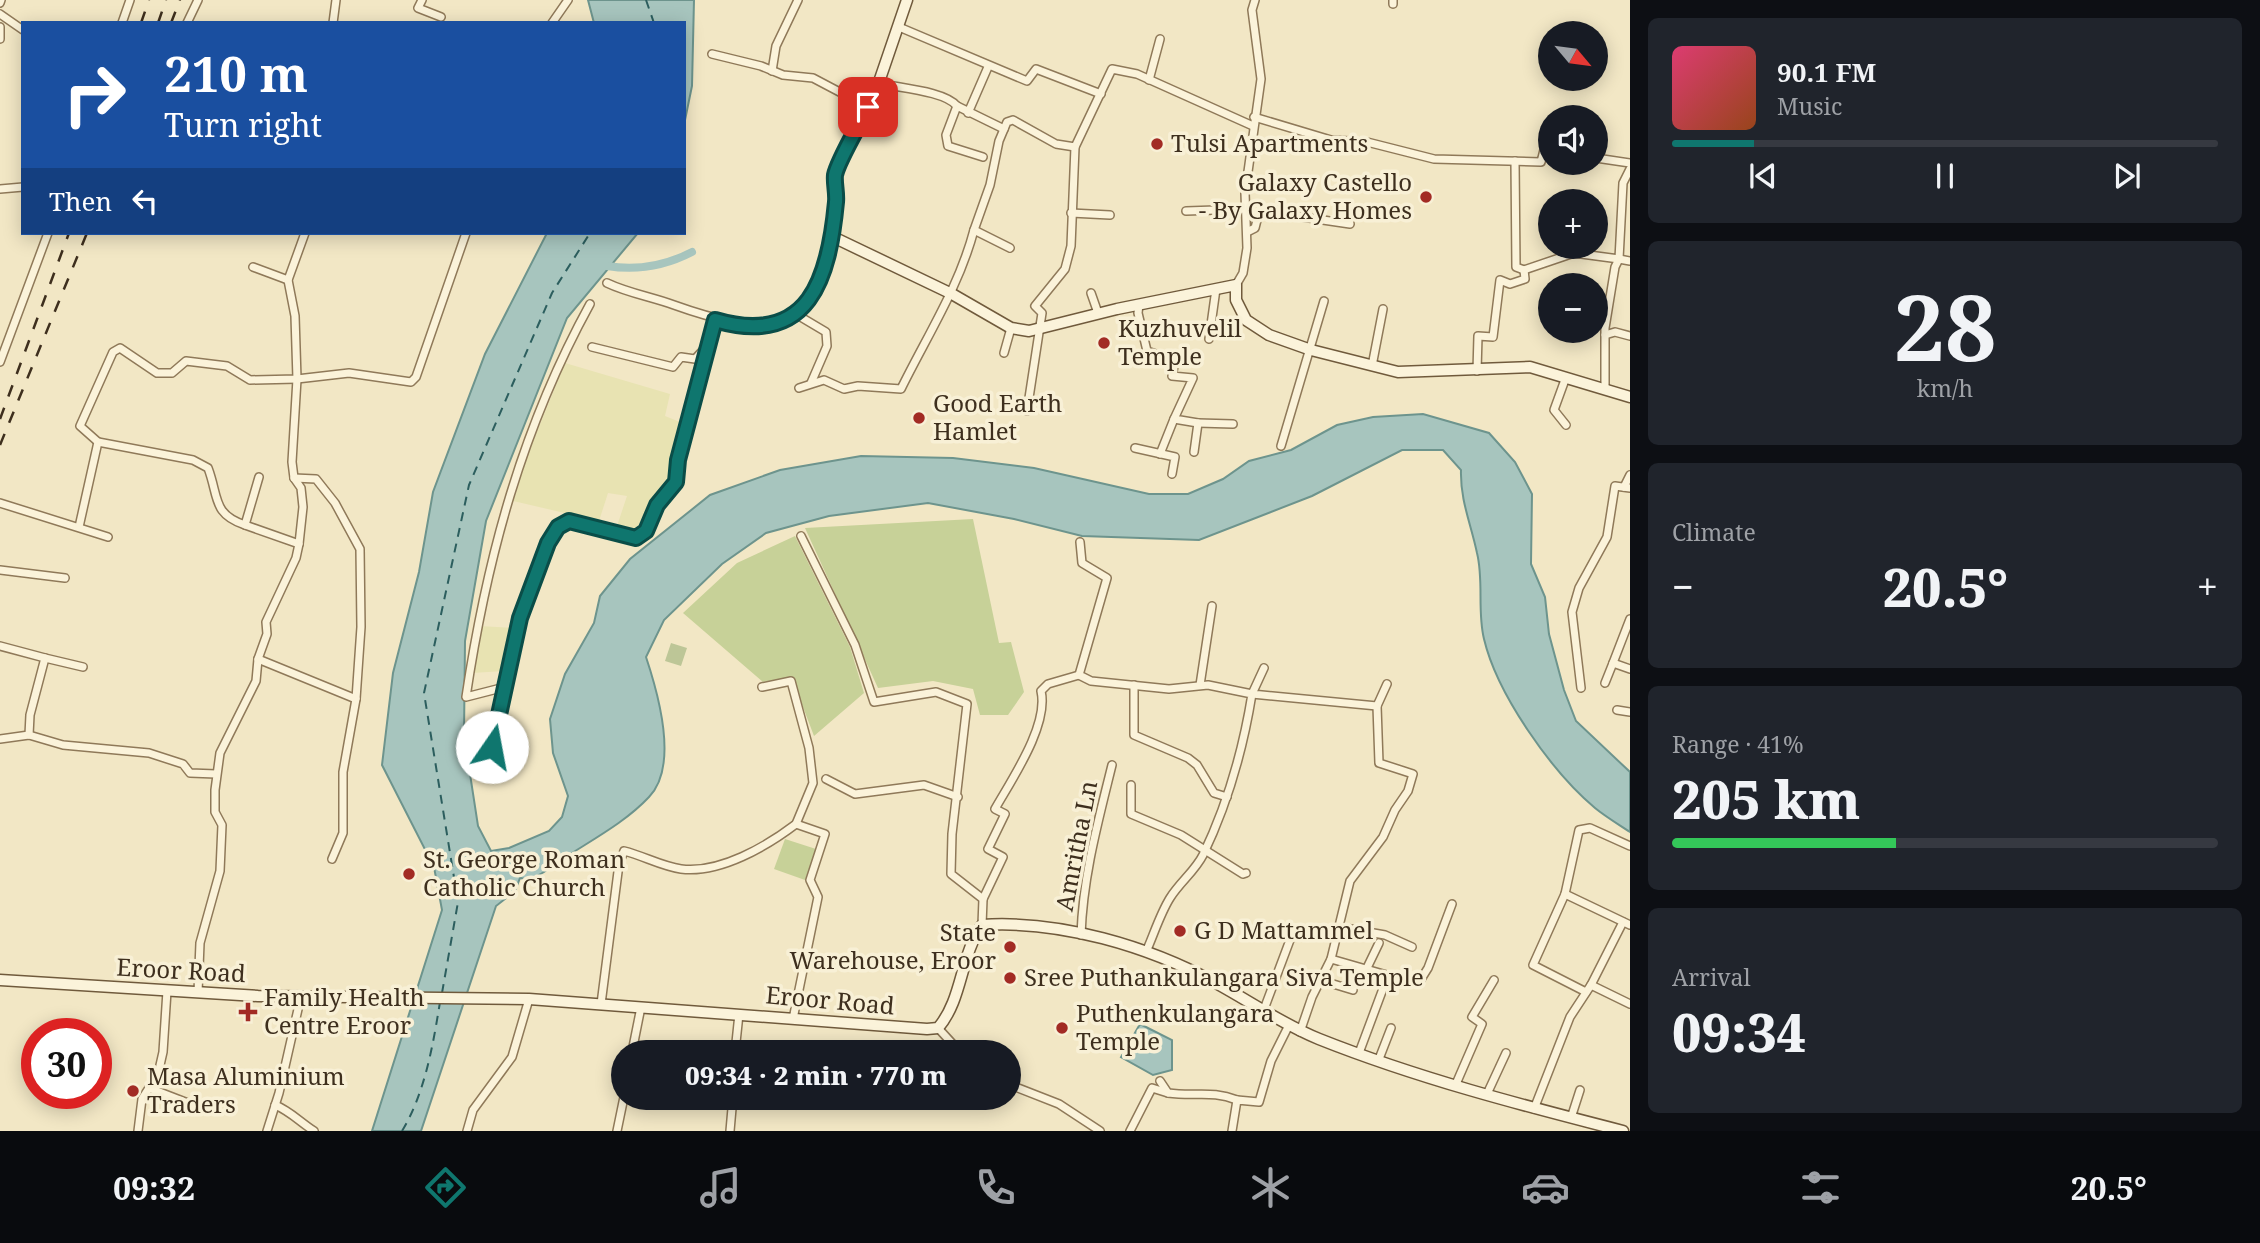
<!DOCTYPE html>
<meta charset="utf-8">
<style>
body{margin:0;font-family:"Noto Serif",serif;background:#20242c;color:#f1f3f6;height:100vh;display:flex;flex-direction:column;font-size:26px;white-space:nowrap}
*{box-sizing:border-box;margin:0}
p{font-size:23px;color:#9ea1a6}
.icon{flex:none;width:38px;height:38px;fill:none;stroke:currentColor;stroke-width:2;stroke-linecap:round;stroke-linejoin:round}
.map{position:relative;flex:1;overflow:hidden}
.panel{display:flex;flex-direction:column;gap:18px;padding:18px;background:#0d0f14;width:630px}
.panel>*{flex:none}
.top-card{position:absolute;left:21px;top:21px;width:665px;height:214px;border-radius:0px;box-shadow:0 4px 18px #0003;background:#1a4fa0;color:#fff;overflow:hidden}
.needle{width:46px;rotate:119deg}
.fabs{position:absolute;left:1538px;top:21px;display:grid;gap:14px}
.fabs a{display:grid;place-items:center;width:70px;height:70px;border-radius:50%;background:#171b24;box-shadow:0 4px 18px #0003;font-size:35px}
.speed{position:absolute;left:21px;top:1018px;display:flex;gap:14px;font-size:35px;font-weight:700;text-align:center}
.speed>*{display:grid;place-content:center;width:91px;height:91px;border-radius:50%;background:#171b24;box-shadow:0 4px 18px #0003;line-height:1}
.speed .limit{border:10px solid #d22;background:#fff;color:#111}
.pin{position:absolute;display:grid;place-items:center;width:60px;height:60px;color:#fff;margin:-30px;border-radius:14px;box-shadow:0 4px 10px #0006}
.me{position:absolute;width:77px;margin:-38px;rotate:12deg;stroke-linejoin:round;filter:drop-shadow(0 0 5px #0008)}
.turn{display:flex;align-items:center;gap:24px;height:147px;padding:0 28px;font-size:32px}
.turn .icon{width:91px;height:91px;stroke-width:2.5}
.turn b{display:block;font-size:49px;line-height:60px}
.then{display:flex;align-items:center;height:66px;padding:0 28px;background:#0003;gap:14px;font-size:26px}
.big{font-size:52px;font-weight:800;line-height:1.1}
.panel .tile{flex:1;display:flex;flex-direction:column;justify-content:center;gap:10px;min-width:0;padding:0 24px;border-radius:10px;background:#20242c}
.panel .dial{align-items:center;gap:0}
.dial b{font-size:91px;line-height:1}
.song{display:flex;align-items:center;gap:21px}
.cover{width:84px;height:84px;border-radius:10px;background:linear-gradient(135deg,hsl(340 70% 55%),hsl(20 70% 35%))}
.played{height:7px;border-radius:4px;background:linear-gradient(90deg,#0f766e 15%,#363941 15%)}
.keys{display:flex;justify-content:space-around;direction:ltr}
.heat{display:flex;justify-content:space-between;align-items:center;font-size:38px;direction:ltr}
.charge{height:10px;border-radius:5px;background:linear-gradient(90deg,#34c759 41%,#363941 0)}
.trip{position:absolute;left:611px;top:1040px;width:410px;height:70px;border-radius:35px;background:#171b24;box-shadow:0 4px 18px #0003;font-weight:800;line-height:70px;text-align:center}
.tabs{display:flex;height:112px;justify-content:space-around;align-items:center;background:#090b0e;color:#9ea1a6}
.tabs .icon{width:49px;height:49px}
.tabs .active{color:#0f766e}
.tabs b{font-size:32px;color:#f1f3f6}
main{display:flex;flex:1;min-height:0}
.map>svg:first-child{display:block}
.farmland{fill:#e8e3b2}
.green{fill:#c7d198}
.cemetery{fill:#bdc697}
.water{fill:#a7c5be;stroke:#6d948d;stroke-width:2}
.lines{fill:none;stroke-linecap:round;stroke-linejoin:round}
.canal{stroke:#a7c5be;stroke-width:8}
.ferry{stroke:#2c5e5e;stroke-width:2;stroke-dasharray:9 7;stroke-linecap:butt}
.street-casing{stroke:#8f7959;stroke-width:10}
.secondary-casing{stroke:#705a3c;stroke-width:13}
.street{stroke:#fbf3da;stroke-width:7}
.secondary{stroke:#fbf3da;stroke-width:10}
.rail{stroke:#3e2f1e;stroke-width:2.5;stroke-dasharray:12 12;stroke-linecap:butt}
.route-casing{stroke:#0a4d48;stroke-width:18}
.route{stroke:#0f766e;stroke-width:12}
.poi-dot{fill:#a22b24;stroke:#f8f0d6;stroke-width:2.5}
.labels{text-anchor:middle;stroke-width:7;stroke-linejoin:round;paint-order:stroke}
.poi-label{font-size:24px;fill:#3e2f1e;stroke:#f8f0d6;text-anchor:start}
.street-label{font-size:24px;fill:#3e2f1e;stroke:#f8f0d6}
</style>
<main>
<div class="map">
<svg width="1630" height="1131" viewBox="0 0 1630 1131">
<rect width="100%" height="100%" fill="#f2e7c5"/>
<g class="farmland">
<polygon points="565,363 670,394 665,416 685,424 671,480 655,494 636,530 617,526 627,496 608,493 599,521 509,500 516,494 523,466"/>
<polygon points="479,626 514,628 504,671 472,673"/>
</g>
<g class="green">
<polygon points="973,519 999,643 1011,642 1024,692 1008,715 980,715 973,689 933,681 878,688 805,528"/>
<polygon points="795,536 850,647 864,693 814,736 792,678 763,682 683,613 737,563"/>
<polygon points="785,839 816,849 805,880 774,869"/>
</g>
<polygon class="cemetery" points="671,643 687,648 681,666 665,661"/>
<g class="water">
<polygon points="588,0 694,0 692,86 684,125 684,23 594,23"/>
<path d="M 547,233 L 638,233 L 567,318 L 486,521 L 465,641 L 464,735 L 478,826 L 491,851 L 509,848 L 549,831 L 562,817 L 568,796 L 553,753 L 550,719 L 565,674 L 594,623 L 600,596 L 630,559 L 710,495 L 780,470 L 861,456 L 953,458 L 1034,468 L 1149,494 L 1188,494 L 1223,479 L 1249,461 L 1291,450 L 1337,425 L 1373,417 L 1423,414 L 1489,433 L 1515,462 L 1532,494 L 1531,564 L 1545,597 L 1549,634 L 1564,690 L 1576,721 L 1630,772 L 1630,832 C 1618,824 1606,817 1595,808 C 1551,771 1497,694 1484,639 C 1477,611 1484,581 1477,553 C 1471,524 1460,500 1461,470 L 1443,450 L 1402,450 L 1312,496 L 1199,540 L 1082,536 L 1014,519 L 928,503 L 829,516 L 766,533 L 722,564 L 664,620 L 646,657 C 658,693 679,766 649,797 C 620,828 577,847 544,872 L 530,880 L 520,878 L 515,891 L 496,906 L 421,1131 L 372,1131 L 442,910 L 434,867 L 382,765 L 393,673 L 419,572 L 433,492 L 485,354 Z"/>
<polygon points="1140,1024 1172,1040 1172,1070 1153,1075 1121,1057"/>
</g>
<g class="lines">
<path class="canal" d="M 607,266 C 637,271 665,266 692,252"/>
<g class="ferry">
<polyline points="646,0 654,23"/>
<polyline points="442,993 458,902 424,693 469,485 552,293 590,233"/>
<path d="M 402,1131 C 425,1093 433,1045 440,1002"/>
</g>
<g class="street-casing">
<g id="street">
<polyline points="422,0 418,8 441,17"/>
<polyline points="0,3 1,0"/>
<polyline points="1393,4 1393,0"/>
<polyline points="0,14 23,30"/>
<polyline points="122,23 130,0"/>
<polyline points="187,23 198,0"/>
<polyline points="333,23 336,0"/>
<polyline points="552,23 568,0"/>
<polyline points="0,27 0,39"/>
<polyline points="899,27 1027,81 1036,69 1101,94"/>
<polyline points="712,54 761,66 783,75 813,78 868,107"/>
<polyline points="772,71 776,46 798,0"/>
<polyline points="1149,80 1160,39"/>
<path d="M 878,83 C 899,88 945,91 957,106"/>
<polyline points="968,113 988,67"/>
<polyline points="1254,117 1331,140 1367,142 1434,159 1541,162 1544,150 1550,151"/>
<polyline points="983,157 948,146 946,135 957,106 1004,129"/>
<polyline points="1596,158 1630,163"/>
<polyline points="1515,161 1516,267 1524,270"/>
<polyline points="0,189 23,187"/>
<polyline points="1186,211 1246,209"/>
<polyline points="1071,213 1110,215"/>
<polyline points="1247,232 1255,228 1258,216 1273,209 1289,215 1350,224"/>
<polyline points="1010,248 974,230 990,185 999,141 1007,122 1013,120 1056,144 1075,147"/>
<polyline points="253,267 288,280"/>
<polyline points="1524,270 1574,253 1619,259 1623,183 1630,169"/>
<path d="M 607,283 C 628,293 652,297 674,305 C 755,334 818,341 831,236"/>
<polyline points="1236,285 1243,273 1247,248 1245,193 1261,79 1252,10 1255,0"/>
<polyline points="1091,293 1098,313"/>
<polyline points="1139,304 1138,313 1147,351 1164,357 1176,356 1172,376 1193,378 1174,419 1198,423 1194,452"/>
<polyline points="794,313 826,332 827,346 811,383"/>
<polyline points="1605,335 1615,332 1630,336"/>
<polyline points="1209,339 1216,289"/>
<polyline points="592,347 673,367 681,357 695,359 707,346"/>
<polyline points="1004,353 1011,328"/>
<polyline points="0,362 48,233"/>
<polyline points="1372,366 1383,309"/>
<polyline points="1477,371 1478,336 1493,337 1500,280 1510,284 1525,279 1524,270"/>
<polyline points="1566,377 1554,410 1566,425"/>
<path d="M 799,388 L 824,380 L 844,389 L 858,386 L 901,389 C 927,336 959,287 974,230"/>
<polyline points="1605,388 1605,328 1615,267 1619,259 1630,261"/>
<polyline points="1027,411 1042,313 1035,306 1065,269 1071,246 1075,147 1112,69 1137,74 1253,126"/>
<polyline points="1198,423 1233,424"/>
<polyline points="1281,446 1324,301"/>
<polyline points="1135,448 1175,457 1172,474"/>
<polyline points="1160,454 1174,419"/>
<polyline points="259,477 245,525 299,544"/>
<polyline points="294,478 316,479 335,503 360,549 361,627 356,699 343,772 343,833 332,859"/>
<polyline points="1624,487 1630,475"/>
<polyline points="0,503 108,537"/>
<path d="M 245,525 C 212,514 219,497 208,468 L 193,460 L 98,442 L 80,426 L 113,352 L 120,348 L 157,373 L 172,373 L 186,361 L 227,366 L 250,380 L 297,379 L 349,373 L 411,382 L 416,377 L 466,233"/>
<polyline points="79,527 98,442"/>
<polyline points="801,536 855,645 874,702 936,692 967,704 952,834 951,874 983,899 982,925"/>
<path d="M 1080,542 L 1082,563 L 1107,578 L 1079,675 L 1091,681 L 1169,689 L 1208,685 L 1252,694 C 1243,750 1228,803 1203,855 C 1195,871 1180,882 1170,898 C 1160,914 1154,934 1146,952"/>
<polyline points="0,570 65,578"/>
<polyline points="1630,619 1613,663 1630,669"/>
<polyline points="0,646 45,658 30,715 29,735"/>
<polyline points="45,658 83,667"/>
<polyline points="258,659 356,699"/>
<polyline points="1264,668 1252,694 1377,706 1387,684"/>
<polyline points="1605,683 1613,663"/>
<polyline points="1134,685 1134,735 1188,758 1197,765 1214,793 1227,797"/>
<polyline points="1200,685 1212,606"/>
<path d="M 505,687 L 466,697 C 487,557 522,428 590,304"/>
<polyline points="762,687 791,681 809,748 813,783 796,824"/>
<polyline points="1581,688 1572,612 1579,588 1607,537 1615,486 1630,488"/>
<polyline points="1617,710 1630,712"/>
<polyline points="0,739 29,735 63,745 149,753 183,764 190,773 216,774"/>
<path d="M 492,747 C 500,714 534,524 569,522 C 573,521 579,526 584,527 C 601,532 619,536 636,538 L 646,531 L 657,505 L 676,482 L 678,460 L 715,320"/>
<polyline points="826,779 855,794 924,785 958,797"/>
<polyline points="1131,785 1131,814 1181,835 1243,874 1246,873"/>
<polyline points="1630,846 1590,828 1579,830 1565,894 1630,925"/>
<polyline points="1565,894 1533,965 1586,992"/>
<path d="M 983,899 L 1003,857 L 988,849 L 1005,814 L 995,809 C 1012,779 1049,725 1041,691 L 1048,684 L 1079,675"/>
<polyline points="1339,927 1385,935 1412,947"/>
<path d="M 1081,935 C 1083,876 1098,822 1112,765"/>
<polyline points="1331,959 1418,984 1428,968 1452,904"/>
<polyline points="1366,970 1379,943"/>
<polyline points="1320,980 1353,990"/>
<polyline points="1591,985 1630,1004"/>
<polyline points="198,992 200,943 220,871 222,825 215,812 215,790 220,753 256,681 258,659 267,634 266,622 296,558 299,544 303,507 301,488 294,478 292,462 297,379 295,316 288,280 305,233"/>
<path d="M 601,1004 L 619,864 L 624,851 C 644,856 661,866 681,869 C 720,874 767,846 796,824 L 825,834 L 810,880 L 818,897 L 793,1019"/>
<polyline points="1263,1012 1290,940"/>
<polyline points="938,1028 960,1052"/>
<polyline points="1300,1032 1312,997 1331,959 1350,881 1383,837 1395,810 1408,791 1413,774 1379,763 1377,706"/>
<polyline points="632,1052 641,1007"/>
<polyline points="735,1052 739,1014"/>
<polyline points="1359,1053 1384,986"/>
<polyline points="1379,1059 1391,1028"/>
<path d="M 1160,1081 L 1168,1093 C 1196,1097 1211,1090 1237,1100"/>
<polyline points="1008,1084 1059,1104 1100,1131"/>
<polyline points="1456,1084 1482,1024 1472,1017 1494,980"/>
<polyline points="149,1088 193,1105"/>
<polyline points="1487,1094 1506,1053"/>
<path d="M 275,1105 C 290,1111 300,1122 314,1131"/>
<polyline points="1534,1109 1570,1017 1591,985 1623,922"/>
<polyline points="1571,1118 1580,1090"/>
<polyline points="138,1131 142,1099 158,1074 163,1052 167,991"/>
<polyline points="267,1131 279,1093 301,996"/>
<polyline points="467,1131 473,1110 512,1057 529,999"/>
<polyline points="617,1131 624,1097"/>
<polyline points="730,1131 733,1097"/>
<polyline points="1130,1131 1152,1088 1168,1093"/>
<polyline points="1232,1131 1237,1100 1259,1102 1271,1061 1288,1027"/>
</g>
</g>
<g class="secondary-casing">
<g id="secondary">
<polyline points="907,0 880,79 835,174 837,200 831,236 952,294 1011,328 1029,331 1117,309 1236,285 1236,300 1246,320 1269,335 1311,350 1398,372 1530,367 1630,397"/>
<path d="M 0,980 L 258,996 L 529,999 L 927,1029 L 938,1028 C 963,999 960,956 982,925 C 1060,920 1148,946 1216,983 C 1251,1002 1282,1024 1319,1039 C 1417,1078 1521,1105 1623,1131"/>
</g>
</g>
<use href="#street" class="street"/>
<use href="#secondary" class="secondary"/>
<g class="rail">
<polyline points="141,23 149,0"/>
<polyline points="158,23 166,0"/>
<polyline points="171,23 180,0"/>
<polyline points="0,419 69,233"/>
<polyline points="0,445 87,233"/>
</g>
</g>
<g class="lines">
<g class="route-casing">
<path id="route" d="M 492,747 L 520,618 L 548,543 L 558,527 L 569,521 L 636,538 L 646,531 L 657,505 L 676,482 L 678,460 L 715,320 C 810,348 829,277 836,202 C 837,193 834,183 835,175 C 838,160 860,124 868,107"/>
</g>
<use href="#route" class="route"/>
</g>
<g class="poi-dot">
<circle cx="1157" cy="144" r="7"/>
<circle cx="1426" cy="197" r="7"/>
<circle cx="1104" cy="343" r="7"/>
<circle cx="919" cy="418" r="7"/>
<circle cx="409" cy="874" r="7"/>
<circle cx="1180" cy="931" r="7"/>
<circle cx="1010" cy="947" r="7"/>
<circle cx="1010" cy="978" r="7"/>
<path d="M244.5 1001.5h7v7h7v7h-7v7h-7v-7h-7v-7h7z"/>
<circle cx="1062" cy="1028" r="7"/>
<circle cx="133" cy="1091" r="7"/>
</g>
<g class="labels">
<g class="poi-label">
<text x="1171" y="152">Tulsi Apartments</text>
<text x="1412" y="191" text-anchor="end">Galaxy Castello<tspan x="1412" dy="28">- By Galaxy Homes</tspan></text>
<text x="1118" y="337">Kuzhuvelil<tspan x="1118" dy="28">Temple</tspan></text>
<text x="933" y="412">Good Earth<tspan x="933" dy="28">Hamlet</tspan></text>
<text x="423" y="868">St. George Roman<tspan x="423" dy="28">Catholic Church</tspan></text>
<text x="1194" y="939">G D Mattammel</text>
<text x="996" y="941" text-anchor="end">State<tspan x="996" dy="28">Warehouse, Eroor</tspan></text>
<text x="1024" y="986">Sree Puthankulangara Siva Temple</text>
<text x="264" y="1006">Family Health<tspan x="264" dy="28">Centre Eroor</tspan></text>
<text x="1076" y="1022">Puthenkulangara<tspan x="1076" dy="28">Temple</tspan></text>
<text x="147" y="1085">Masa Aluminium<tspan x="147" dy="28">Traders</tspan></text>
</g>
<g class="street-label">
<text transform="translate(1077 846) rotate(-79)" y="8">Amritha Ln</text>
<text transform="translate(181 971) rotate(3)" y="8">Eroor Road</text>
<text transform="translate(830 1001) rotate(5)" y="8">Eroor Road</text>
</g>
</g>
</svg>
<div class="fabs">
<a><svg class="needle" viewBox="-14 -14 28 28"><path d="M0-13l5 13h-10z" fill="#e53935"/><path d="M0 13l5-13h-10z" fill="#9ea1a6"/></svg></a>
<a><svg class="icon" aria-label="sound" viewBox="0 0 24 24"><path d="M4 9h4l5-4v14l-5-4H4zM17 9q2 3 0 6"/></svg></a>
<a>+</a>
<a>−</a>
</div>
<div class="speed"><div class="limit">30</div></div>
<div class="pin" style="left:868px;top:107px;background:#d93025"><svg class="icon" aria-label="arrive" viewBox="0 0 24 24"><path d="M6 21V4h12l-3 4 3 4H6"/></svg></div>
<svg class="me" style="left:492px;top:747px" viewBox="-20 -20 40 40"><circle r="19" fill="#fff"/><path d="M0-13L10 11 0 6-10 11z" fill="#0f766e"/></svg>
<div class="trip">09:34 · 2 min · 770 m</div>
<div class="top-card">
<div class="turn"><svg class="icon" aria-label="right" viewBox="0 0 24 24"><path d="M7 20v-9h11M14 6l5 5-5 5"/></svg><div><b>210 m</b>Turn right</div></div>
<div class="then">Then<svg class="icon" aria-label="left" viewBox="0 0 24 24"><path d="M17 20v-9H6M10 6l-5 5 5 5"/></svg></div>
</div>
</div>
<section class="panel">
<div class="tile">
<div class="song"><i class="cover"></i><div><b>90.1 FM</b><p>Music</p></div></div>
<div class="played"></div>
<div class="keys"><svg class="icon" aria-label="previous" viewBox="0 0 24 24"><path d="M18 5L8 12l10 7zM5 5v14"/></svg><svg class="icon" aria-label="pause" viewBox="0 0 24 24"><path d="M8 5v14M16 5v14"/></svg><svg class="icon" aria-label="next" viewBox="0 0 24 24"><path d="M6 5l10 7-10 7zM19 5v14"/></svg></div>
</div>
<div class="tile dial"><b>28</b><p>km/h</p></div>
<div class="tile"><p>Climate</p>
<div class="heat"><a>−</a><b class="big">20.5°</b><a>+</a></div>
</div>
<div class="tile"><p>Range · 41%</p><b class="big">205 km</b><div class="charge"></div></div>
<div class="tile"><p>Arrival</p><b class="big">09:34</b></div>
</section>
</main>
<nav class="tabs">
<b>09:32</b>
<svg class="icon active" aria-label="directions" viewBox="0 0 24 24"><path d="M12 3l9 9-9 9-9-9zM9 14v-3h6M13 9l2 2-2 2"/></svg>
<svg class="icon" aria-label="music" viewBox="0 0 24 24"><path d="M9 18V5l10-2v13"/><circle cx="6" cy="18" r="3"/><circle cx="16" cy="16" r="3"/></svg>
<svg class="icon" aria-label="phone" viewBox="0 0 24 24"><path d="M5 4h4l2 5-3 2q2 4 5 5l2-3 5 2v4C11 20 4 13 5 4z"/></svg>
<svg class="icon" aria-label="climate" viewBox="0 0 24 24"><path d="M12 3v18M4 7l16 10M4 17L20 7"/></svg>
<svg class="icon" aria-label="car" viewBox="0 0 24 24"><path d="M5 17H2v-5l4-1 3-4h7l3 4 3 1v5h-3M9 17h6M6 11h13"/><circle cx="7" cy="17" r="2"/><circle cx="17" cy="17" r="2"/></svg>
<svg class="icon" aria-label="filters" viewBox="0 0 24 24"><path d="M4 7h16M4 17h16"/><circle cx="9" cy="7" r="2"/><circle cx="15" cy="17" r="2"/></svg>
<b>20.5°</b>
</nav>
